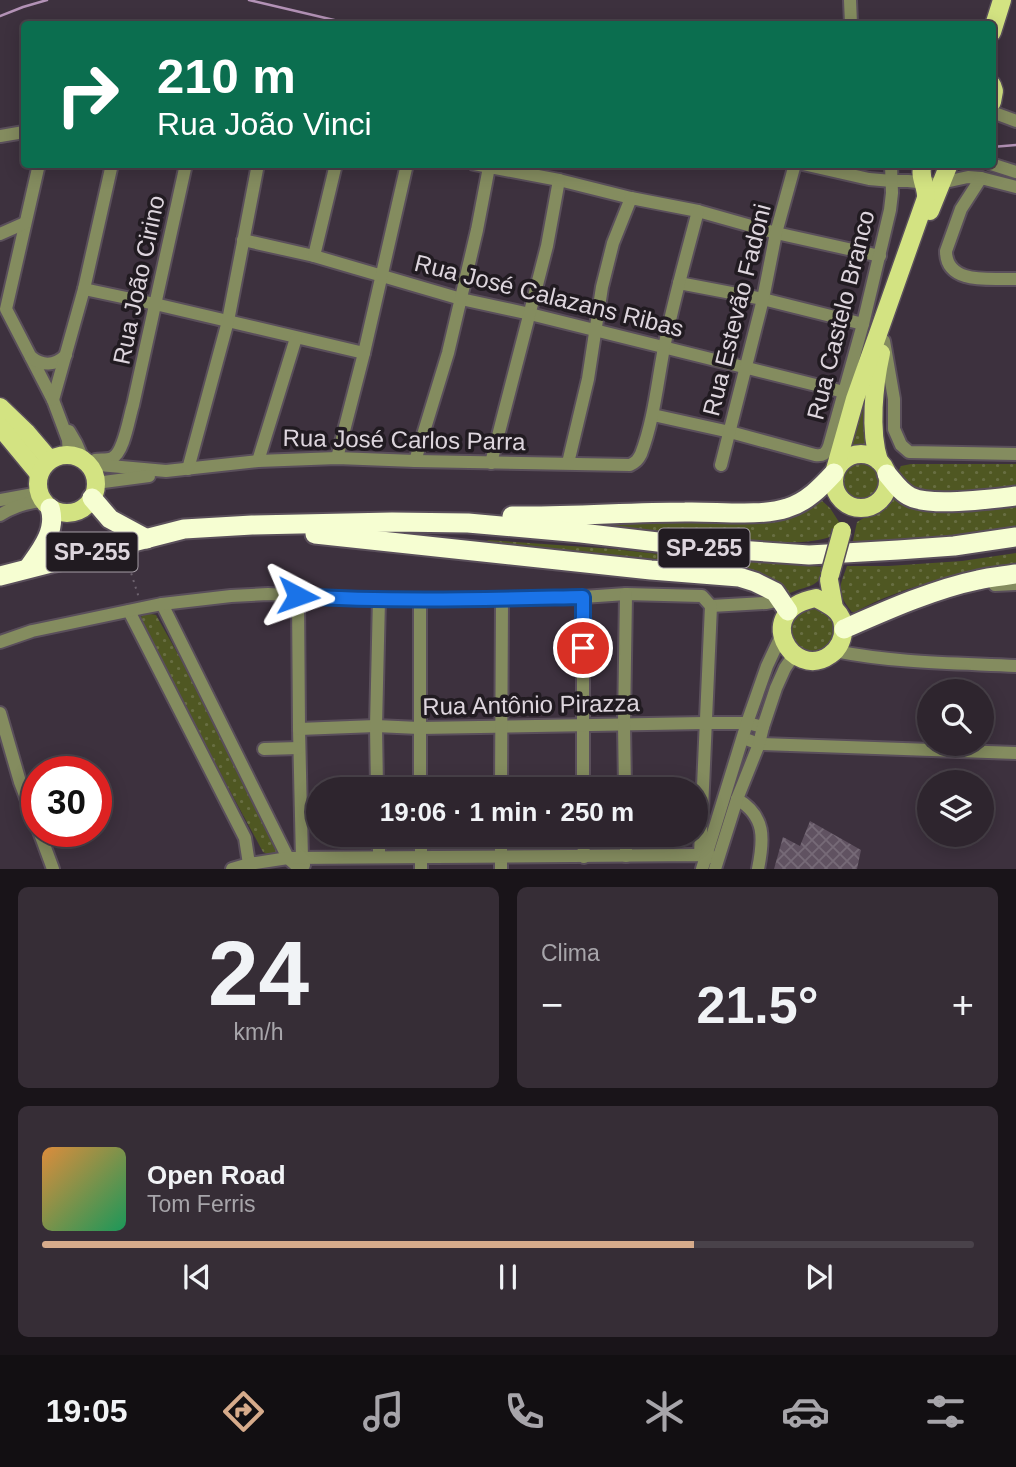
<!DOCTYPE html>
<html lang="pt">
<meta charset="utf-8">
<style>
body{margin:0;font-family:Arial,sans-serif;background:#362d36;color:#f1f3f6;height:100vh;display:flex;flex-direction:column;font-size:26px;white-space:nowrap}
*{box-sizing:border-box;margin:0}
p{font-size:23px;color:#a7a5aa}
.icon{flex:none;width:38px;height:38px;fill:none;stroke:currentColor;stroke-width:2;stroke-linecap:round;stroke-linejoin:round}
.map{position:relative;height:869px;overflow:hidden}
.sheet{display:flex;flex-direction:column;gap:18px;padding:18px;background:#191419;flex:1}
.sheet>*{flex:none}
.guide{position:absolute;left:21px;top:21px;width:975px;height:147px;border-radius:7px;box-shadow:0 4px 18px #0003,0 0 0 2px #49424a;background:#0b6e4f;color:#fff;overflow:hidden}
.tools{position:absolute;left:917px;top:679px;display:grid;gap:14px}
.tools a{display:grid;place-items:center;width:77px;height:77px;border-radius:50%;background:#2e252e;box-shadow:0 4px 18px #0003,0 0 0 2px #49424a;font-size:35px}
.speed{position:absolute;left:21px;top:756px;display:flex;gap:14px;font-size:35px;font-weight:700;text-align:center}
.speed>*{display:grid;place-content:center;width:91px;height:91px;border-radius:50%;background:#2e252e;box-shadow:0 4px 18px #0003,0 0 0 2px #49424a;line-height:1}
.speed .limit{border:10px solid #d22;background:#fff;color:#111}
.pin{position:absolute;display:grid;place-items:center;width:60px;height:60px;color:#fff;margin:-30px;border:4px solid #fff;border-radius:50%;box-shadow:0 2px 7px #0007}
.me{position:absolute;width:77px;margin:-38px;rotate:94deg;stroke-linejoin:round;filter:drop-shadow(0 0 5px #0008)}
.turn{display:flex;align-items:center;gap:24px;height:147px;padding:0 21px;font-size:32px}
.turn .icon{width:91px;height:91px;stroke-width:2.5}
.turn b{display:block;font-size:49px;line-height:60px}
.big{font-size:52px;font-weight:800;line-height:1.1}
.sheet .card{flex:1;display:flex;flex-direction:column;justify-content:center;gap:10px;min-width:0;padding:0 24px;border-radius:10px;background:#362d36}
.sheet .dial{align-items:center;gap:0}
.dial b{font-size:91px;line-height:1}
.song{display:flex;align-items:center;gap:21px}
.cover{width:84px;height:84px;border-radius:10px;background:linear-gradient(135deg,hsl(30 70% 55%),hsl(150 70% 35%))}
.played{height:7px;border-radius:4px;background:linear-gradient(90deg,#d6ab8b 70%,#49424a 70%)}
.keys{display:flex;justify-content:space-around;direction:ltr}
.heat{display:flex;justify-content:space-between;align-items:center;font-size:38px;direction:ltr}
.sheet .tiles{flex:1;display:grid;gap:18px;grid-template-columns:1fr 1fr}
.card:last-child{grid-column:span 2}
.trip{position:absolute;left:306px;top:777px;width:402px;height:70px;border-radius:35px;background:#2e252e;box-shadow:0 4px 18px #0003,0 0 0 2px #49424a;font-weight:800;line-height:70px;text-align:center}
.menu{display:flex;height:112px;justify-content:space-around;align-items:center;background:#120f12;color:#a7a5aa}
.menu .icon{width:49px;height:49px}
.menu .active{color:#d6ab8b}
.menu b{font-size:32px;color:#f1f3f6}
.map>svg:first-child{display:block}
.grass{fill:url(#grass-dots)}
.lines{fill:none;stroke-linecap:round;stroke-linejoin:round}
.stream{stroke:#b392b6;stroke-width:2.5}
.building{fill:url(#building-cross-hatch)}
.minor-casing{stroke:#5a4f5b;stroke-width:16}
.major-casing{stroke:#5a4f5b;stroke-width:21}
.highway-casing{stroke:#5a4f5b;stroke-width:23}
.path{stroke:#6d626e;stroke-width:2;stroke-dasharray:2 5;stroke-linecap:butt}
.minor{stroke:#848c5f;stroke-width:12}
.major{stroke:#d3e382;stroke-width:18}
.highway{stroke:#f6fed2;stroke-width:19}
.major-bridge-casing{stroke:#5a4f5b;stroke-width:21;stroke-linecap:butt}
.major-bridge{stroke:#d3e382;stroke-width:18}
.route-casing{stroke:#114b97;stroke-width:18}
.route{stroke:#1a73e8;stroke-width:12}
.labels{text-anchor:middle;stroke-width:7;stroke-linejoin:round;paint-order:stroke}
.shield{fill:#211b21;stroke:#a59da5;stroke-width:2}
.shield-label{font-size:23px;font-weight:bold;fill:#ddd5dd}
.street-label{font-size:24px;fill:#ddd5dd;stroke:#211b21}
</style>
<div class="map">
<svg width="1016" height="869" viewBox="0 0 1016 869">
<defs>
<pattern id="grass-dots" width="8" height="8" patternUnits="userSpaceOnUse" patternTransform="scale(1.75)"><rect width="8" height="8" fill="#4f5722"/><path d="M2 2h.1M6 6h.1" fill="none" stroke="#686e42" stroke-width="1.8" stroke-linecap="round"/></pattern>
<pattern id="building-cross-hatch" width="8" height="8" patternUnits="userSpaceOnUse" patternTransform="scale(1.75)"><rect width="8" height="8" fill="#605261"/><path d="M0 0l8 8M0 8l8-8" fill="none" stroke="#766a77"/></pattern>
</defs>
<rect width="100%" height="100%" fill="#3d313e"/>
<g class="grass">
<polygon points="871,388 871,448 861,446 847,450"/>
<circle cx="859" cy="481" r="21"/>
<polygon points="911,464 1016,464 1016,492 991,494 915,492 901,479 898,472 901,466"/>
<path d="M 893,492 L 919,509 L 929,511 L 1016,504 L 1016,531 L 968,537 L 852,545 L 857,522 C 873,512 884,510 893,492 Z"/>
<path d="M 820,499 L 830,508 L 839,522 L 835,535 C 808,547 762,541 734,539 C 677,535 620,529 563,523 L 644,520 L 735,524 L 764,522 L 781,520 L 804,510 Z"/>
<path d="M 488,540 L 614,549 L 676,556 L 825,567 C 820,589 806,585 788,594 L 779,587 L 485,544 Z"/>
<path d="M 1016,553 L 1016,566 C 959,574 907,584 855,612 L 852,612 C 836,592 839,588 847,566 L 888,566 L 962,561 Z"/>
<path d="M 822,606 L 835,621 C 837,676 765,648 801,610 Z"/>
<polygon points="146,613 156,615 188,672 278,847 276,855 271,856 263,852 144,632 139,620 143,614"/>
</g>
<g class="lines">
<g class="stream">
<polyline points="249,0 351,24"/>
<polyline points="0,16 23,7 47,0"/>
<polyline points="992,147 1016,145"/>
</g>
</g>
<polygon class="building" points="810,821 861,850 857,869 774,869 783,837 800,846"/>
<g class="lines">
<g class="minor-casing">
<g id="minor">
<polyline points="850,0 851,24"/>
<polyline points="992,112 1016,121"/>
<polyline points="0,136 24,132"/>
<polyline points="39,164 6,309 53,400 68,440 69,454"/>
<polyline points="474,164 559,180 631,198 698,211 776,233 880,256"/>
<polyline points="803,164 869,179 892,181 908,181 936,184 968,177 981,178 1016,187"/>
<polyline points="991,164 1016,172"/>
<path d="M 981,178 L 961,209 L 946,251 C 946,286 993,278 1016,279"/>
<polyline points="0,234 25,223"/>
<polyline points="243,240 314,256 461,299 530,314 844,392"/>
<polyline points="314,256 336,164"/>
<polyline points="679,283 763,299 863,324"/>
<polyline points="84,289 155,304 364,353"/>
<polyline points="884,341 894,399 894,429 901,445 909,452 1016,454"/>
<path d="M 31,357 C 42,366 55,366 66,355"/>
<polyline points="53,400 84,289 112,164"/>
<path d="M 653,415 L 730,432 L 815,455 C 823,456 826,454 829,446 L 863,324 L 890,210 L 892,193 L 891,165"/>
<polyline points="69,431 76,443 83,459"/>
<polyline points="337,458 364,353 407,164"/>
<path d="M 95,460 C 100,459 108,460 112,458 C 124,453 129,417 133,405 L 186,164"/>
<polyline points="258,461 296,338"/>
<polyline points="415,461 448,353 477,230 489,167"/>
<polyline points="491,463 547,246 559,180"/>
<polyline points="568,463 588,379 602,287 613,243 631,198"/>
<path d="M 88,464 L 166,471 L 258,461 L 337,458 L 415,461 L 630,465 C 636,462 638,460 641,454 C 654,420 657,384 664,348 C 673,302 686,257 698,211"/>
<polyline points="721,465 763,299 776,233 795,164"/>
<polyline points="188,469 228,321 258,164"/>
<polyline points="96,483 149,476"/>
<polyline points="0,500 39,493"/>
<path d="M 0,515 C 14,506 27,502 44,501"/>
<polyline points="995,585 1016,584"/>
<polyline points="298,596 299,729 302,859 304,865"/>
<polyline points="583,597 583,789"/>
<polyline points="162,604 288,858 300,869"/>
<polyline points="711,606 766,603 781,600"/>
<polyline points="129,611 245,838 249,864 248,869"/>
<polyline points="0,642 32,631 142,608 162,604 231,596 268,594 335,598 420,600 583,597 626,594 702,596 711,606 700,855"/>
<path d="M 835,651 C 895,663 955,663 1016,666"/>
<polyline points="0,713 20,782 37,826"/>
<polyline points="299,729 376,726 419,728 704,723 747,723 763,727"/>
<polyline points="743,738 759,744 1016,753"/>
<polyline points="264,749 299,748"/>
<polyline points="377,789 376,726 379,599"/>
<polyline points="420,789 420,600"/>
<polyline points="501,789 502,599"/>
<polyline points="625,789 624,724 626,594"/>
<path d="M 737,799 C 766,816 764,839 758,869"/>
<polyline points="39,831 53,869"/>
<polyline points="379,835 379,857"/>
<polyline points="421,835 421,869"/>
<polyline points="501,835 501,869"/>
<polyline points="583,835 584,857"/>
<polyline points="626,835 626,856"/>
<polyline points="232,869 249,864 288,858 700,855 717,858"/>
<polyline points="702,869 747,723 767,666 782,634"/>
<polyline points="715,869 737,799 759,744 763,727 776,688 785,668 794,655"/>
</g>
</g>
<g class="major-casing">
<g id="major">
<polyline points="992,32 1002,0"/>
<polyline points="992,85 994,91 992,102"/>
<polyline points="930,211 949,164"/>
<polyline points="0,407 27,433 50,460"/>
<polyline points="0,427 39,474"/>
<circle cx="861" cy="481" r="27"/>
<circle cx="67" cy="484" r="29"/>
<path d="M 879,461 C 869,430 874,385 881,353"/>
<path d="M 834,473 L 855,399 L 926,198 C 927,187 918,176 923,164"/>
<polyline points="829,580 834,608"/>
<path d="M 816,598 C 828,605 843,610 843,627 C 844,638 839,649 830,655 C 792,682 751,610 816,598 Z"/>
</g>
</g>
<g class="highway-casing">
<g id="highway">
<path d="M 887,474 C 894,482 901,493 911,497 C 932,507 991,499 1016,496"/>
<polyline points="92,498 110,519 147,539"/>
<path d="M 512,516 C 570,517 628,512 685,512 C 715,511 760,517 787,508 C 807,502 821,487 834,473"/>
<polyline points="315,534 651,570 739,577 755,582 775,592 788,611"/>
<path d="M 29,567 C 41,550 57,530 50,508"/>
<polyline points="0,576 184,529 252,525 392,522 468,523 581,533 709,548 809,555 898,550 954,546 1016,537"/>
<path d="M 844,629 C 885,611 934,589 978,580 C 990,577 1003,576 1016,574"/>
</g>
</g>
<polyline class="path" points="127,560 139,598"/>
<use href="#minor" class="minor"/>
<use href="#major" class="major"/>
<use href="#highway" class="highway"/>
<g class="major-bridge-casing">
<polyline id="major-bridge" points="830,575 842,531"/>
</g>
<use href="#major-bridge" class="major-bridge"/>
</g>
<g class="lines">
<g class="route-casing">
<path id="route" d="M 298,596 C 393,602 488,599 583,597 L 583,648"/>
</g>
<use href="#route" class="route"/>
</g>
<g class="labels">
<g class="shield">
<rect x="658.5" y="528.5" width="91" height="39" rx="5"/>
<rect x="46.5" y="532.5" width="91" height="39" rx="5"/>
</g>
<g class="shield-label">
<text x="704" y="556">SP-255</text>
<text x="92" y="560">SP-255</text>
</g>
<g class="street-label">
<text transform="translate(139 280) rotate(-78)" y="8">Rua João Cirino</text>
<text transform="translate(549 296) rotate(14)" y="8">Rua José Calazans Ribas</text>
<text transform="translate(737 310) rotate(-76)" y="8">Rua Estevão Fadoni</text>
<text transform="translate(841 315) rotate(-76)" y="8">Rua Castelo Branco</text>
<text transform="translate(404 440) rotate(1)" y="8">Rua José Carlos Parra</text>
<text transform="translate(531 705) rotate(-1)" y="8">Rua Antônio Pirazza</text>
</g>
</g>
</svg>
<div class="tools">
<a><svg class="icon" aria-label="search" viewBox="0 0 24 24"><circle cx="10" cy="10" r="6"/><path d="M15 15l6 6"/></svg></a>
<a><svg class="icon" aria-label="layers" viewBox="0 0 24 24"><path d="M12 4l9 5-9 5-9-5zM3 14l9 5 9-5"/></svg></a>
</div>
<div class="speed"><div class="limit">30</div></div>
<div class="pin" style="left:583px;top:648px;background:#d93025"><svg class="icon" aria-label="arrive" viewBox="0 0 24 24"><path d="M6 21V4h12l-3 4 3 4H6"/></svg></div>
<svg class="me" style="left:298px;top:596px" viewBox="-20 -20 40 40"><path d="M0-17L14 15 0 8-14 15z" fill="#1a73e8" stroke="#fff" stroke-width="4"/></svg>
<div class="trip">19:06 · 1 min · 250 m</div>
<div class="guide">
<div class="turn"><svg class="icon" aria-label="right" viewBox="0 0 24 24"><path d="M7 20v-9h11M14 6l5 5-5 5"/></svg><div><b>210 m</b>Rua João Vinci</div></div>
</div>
</div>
<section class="sheet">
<div class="tiles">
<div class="card dial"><b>24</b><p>km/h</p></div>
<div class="card"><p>Clima</p>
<div class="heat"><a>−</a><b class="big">21.5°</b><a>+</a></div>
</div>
<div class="card">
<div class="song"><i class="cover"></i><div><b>Open Road</b><p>Tom Ferris</p></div></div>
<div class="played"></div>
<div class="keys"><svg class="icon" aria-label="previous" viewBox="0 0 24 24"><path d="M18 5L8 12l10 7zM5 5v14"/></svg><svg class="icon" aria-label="pause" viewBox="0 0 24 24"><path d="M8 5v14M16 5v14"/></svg><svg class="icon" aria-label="next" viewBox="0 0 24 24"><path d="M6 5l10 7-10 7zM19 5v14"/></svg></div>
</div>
</div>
</section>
<nav class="menu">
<b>19:05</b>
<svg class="icon active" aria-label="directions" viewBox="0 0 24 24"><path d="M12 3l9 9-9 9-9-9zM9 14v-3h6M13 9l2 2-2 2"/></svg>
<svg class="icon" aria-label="music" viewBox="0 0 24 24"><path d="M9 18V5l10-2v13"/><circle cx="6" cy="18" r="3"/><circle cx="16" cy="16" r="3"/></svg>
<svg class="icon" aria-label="phone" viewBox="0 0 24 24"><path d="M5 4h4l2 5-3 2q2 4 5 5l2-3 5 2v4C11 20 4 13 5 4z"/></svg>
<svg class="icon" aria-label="climate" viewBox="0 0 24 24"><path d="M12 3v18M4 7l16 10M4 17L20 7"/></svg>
<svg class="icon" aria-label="car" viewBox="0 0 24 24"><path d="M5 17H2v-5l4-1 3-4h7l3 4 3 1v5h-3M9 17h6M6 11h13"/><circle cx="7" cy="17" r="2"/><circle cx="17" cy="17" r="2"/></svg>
<svg class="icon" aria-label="filters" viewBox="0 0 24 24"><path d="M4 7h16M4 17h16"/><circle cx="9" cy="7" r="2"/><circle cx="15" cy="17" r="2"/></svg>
</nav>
